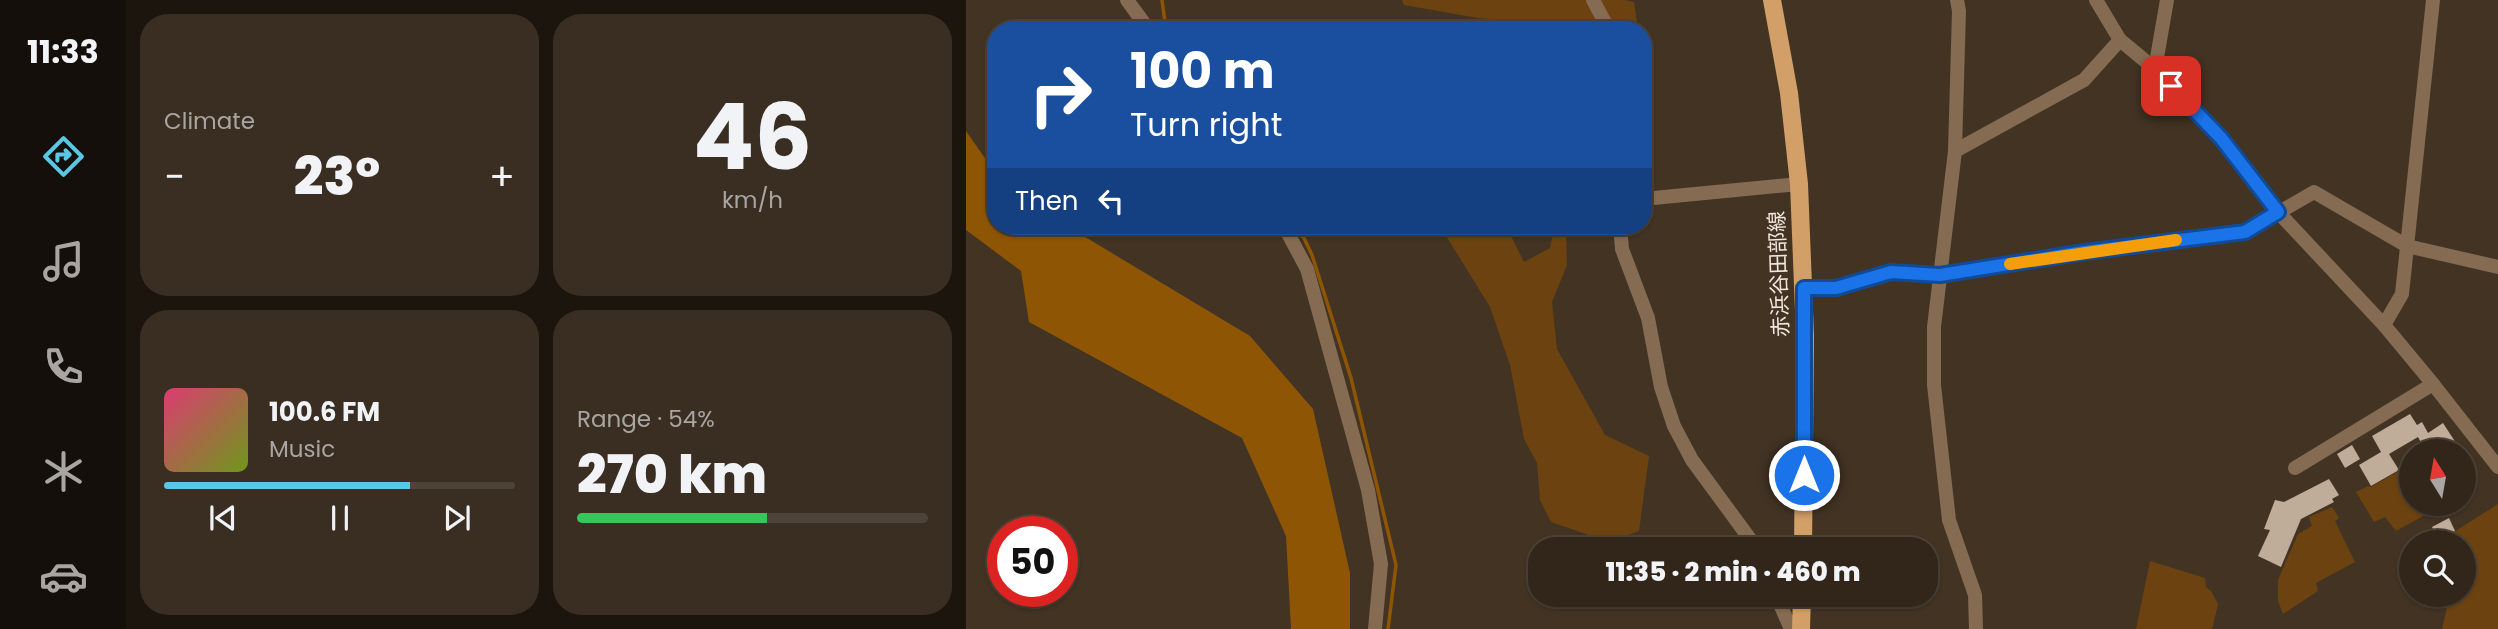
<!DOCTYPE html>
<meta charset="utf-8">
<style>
body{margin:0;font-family:Poppins,"Noto Sans JP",sans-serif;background:#3a2e23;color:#f1f3f6;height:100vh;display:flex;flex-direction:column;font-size:26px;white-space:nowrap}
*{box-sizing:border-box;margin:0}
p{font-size:23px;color:#a8a5a2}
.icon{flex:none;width:38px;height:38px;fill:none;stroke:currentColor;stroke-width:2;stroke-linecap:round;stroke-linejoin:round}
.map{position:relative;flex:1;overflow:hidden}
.side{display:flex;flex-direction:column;gap:14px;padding:14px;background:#1c150e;width:840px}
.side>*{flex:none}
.banner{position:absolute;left:21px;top:21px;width:665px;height:214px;border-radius:28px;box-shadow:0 2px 5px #0004,0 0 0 2px #4d4339;background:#1a4fa0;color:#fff;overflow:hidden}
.needle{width:46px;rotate:349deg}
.controls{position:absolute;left:1433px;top:439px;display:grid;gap:14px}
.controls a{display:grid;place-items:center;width:77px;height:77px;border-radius:50%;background:#32261a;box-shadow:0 2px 5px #0004,0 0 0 2px #4d4339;font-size:35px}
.speed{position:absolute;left:21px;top:516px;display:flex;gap:14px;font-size:35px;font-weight:700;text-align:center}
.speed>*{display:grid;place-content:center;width:91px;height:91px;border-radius:50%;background:#32261a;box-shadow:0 2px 5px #0004,0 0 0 2px #4d4339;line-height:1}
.speed .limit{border:10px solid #d22;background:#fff;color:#111}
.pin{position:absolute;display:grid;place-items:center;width:60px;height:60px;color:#fff;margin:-30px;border-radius:14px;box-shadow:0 4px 10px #0006}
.me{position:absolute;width:77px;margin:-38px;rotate:0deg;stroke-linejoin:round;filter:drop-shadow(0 0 5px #0008)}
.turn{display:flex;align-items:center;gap:24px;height:147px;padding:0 28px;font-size:32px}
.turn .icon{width:91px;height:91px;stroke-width:2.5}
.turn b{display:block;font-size:49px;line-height:60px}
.then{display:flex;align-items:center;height:66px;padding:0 28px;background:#0003;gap:14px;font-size:26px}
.big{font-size:52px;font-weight:800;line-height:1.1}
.side .tile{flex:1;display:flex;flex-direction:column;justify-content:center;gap:10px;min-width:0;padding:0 24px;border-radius:28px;background:#3a2e23}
.side .dial{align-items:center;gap:0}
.dial b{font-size:91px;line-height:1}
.song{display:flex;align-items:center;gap:21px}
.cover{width:84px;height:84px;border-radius:10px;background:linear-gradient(135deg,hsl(340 70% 55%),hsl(80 70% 35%))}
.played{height:7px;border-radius:4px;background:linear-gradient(90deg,#59c8e4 70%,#4d4339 70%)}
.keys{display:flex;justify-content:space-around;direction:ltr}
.heat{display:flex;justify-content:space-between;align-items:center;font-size:38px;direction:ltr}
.charge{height:10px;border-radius:5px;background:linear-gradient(90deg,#34c759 54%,#4d4339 0)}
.side .tiles{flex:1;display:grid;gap:14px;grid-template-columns:repeat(2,1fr)}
.trip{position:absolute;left:562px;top:537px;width:410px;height:70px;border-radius:28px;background:#32261a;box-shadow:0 2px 5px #0004,0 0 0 2px #4d4339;font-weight:800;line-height:70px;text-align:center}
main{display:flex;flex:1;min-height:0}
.menu{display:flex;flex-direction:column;width:126px;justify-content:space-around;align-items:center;background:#140f0a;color:#a8a5a2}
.menu .icon{width:49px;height:49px}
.menu .current{color:#59c8e4}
.menu b{font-size:32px;color:#f1f3f6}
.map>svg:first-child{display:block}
.green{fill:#6c4310}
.water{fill:#8e5604}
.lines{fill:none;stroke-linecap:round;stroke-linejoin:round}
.stream{stroke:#8e5604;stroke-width:3.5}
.building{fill:#bfac99}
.minor{stroke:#856b52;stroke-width:14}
.major{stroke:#d29f68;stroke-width:18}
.route-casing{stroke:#114b97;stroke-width:18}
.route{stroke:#1a73e8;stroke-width:12}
.slow{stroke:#f59e0b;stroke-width:12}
.labels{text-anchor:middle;stroke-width:7;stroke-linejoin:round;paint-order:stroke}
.street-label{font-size:21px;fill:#f0e6dc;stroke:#423323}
</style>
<main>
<nav class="menu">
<b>11:33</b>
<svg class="icon current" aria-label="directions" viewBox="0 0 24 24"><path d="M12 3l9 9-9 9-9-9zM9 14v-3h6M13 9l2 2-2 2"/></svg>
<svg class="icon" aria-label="music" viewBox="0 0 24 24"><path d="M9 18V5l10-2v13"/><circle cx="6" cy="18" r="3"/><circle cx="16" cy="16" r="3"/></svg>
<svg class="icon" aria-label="phone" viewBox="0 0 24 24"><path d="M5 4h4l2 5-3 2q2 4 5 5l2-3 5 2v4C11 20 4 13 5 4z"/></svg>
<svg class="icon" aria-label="climate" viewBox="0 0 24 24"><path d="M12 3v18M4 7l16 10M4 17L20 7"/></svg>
<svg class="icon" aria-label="car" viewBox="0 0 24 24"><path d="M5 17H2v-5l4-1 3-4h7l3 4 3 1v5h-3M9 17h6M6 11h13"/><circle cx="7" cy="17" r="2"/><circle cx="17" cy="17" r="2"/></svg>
</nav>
<section class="side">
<div class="tiles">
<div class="tile"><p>Climate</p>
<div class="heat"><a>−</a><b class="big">23°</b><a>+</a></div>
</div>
<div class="tile dial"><b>46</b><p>km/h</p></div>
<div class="tile">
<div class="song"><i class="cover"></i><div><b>100.6 FM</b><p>Music</p></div></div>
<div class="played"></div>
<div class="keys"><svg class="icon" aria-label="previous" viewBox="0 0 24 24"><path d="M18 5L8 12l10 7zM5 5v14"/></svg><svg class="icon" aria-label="pause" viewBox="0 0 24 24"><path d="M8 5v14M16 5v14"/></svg><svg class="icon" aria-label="next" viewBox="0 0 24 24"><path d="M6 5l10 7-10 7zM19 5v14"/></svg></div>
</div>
<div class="tile"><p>Range · 54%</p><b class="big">270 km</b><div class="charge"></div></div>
</div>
</section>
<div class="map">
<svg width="1532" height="629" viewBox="0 0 1532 629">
<rect width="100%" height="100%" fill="#423323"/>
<g class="green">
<polygon points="436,0 659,0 668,2 672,30 591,30 589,24 512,18 438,5"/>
<polygon points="474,226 540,226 558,262 584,248 587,234 600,233 601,265 586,302 591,349 639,435 683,456 673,531 652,539 626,536 585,522 574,500 571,463 558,439 544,365 524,307"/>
<polygon points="1445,464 1446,504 1479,504 1430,531 1419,517 1408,522 1390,492 1402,486 1405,487"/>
<polygon points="1532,504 1532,629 1476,629 1481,607 1490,595 1498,595 1498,585 1510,573 1498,542 1474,541"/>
<polygon points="1366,507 1373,518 1369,521 1389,562 1350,583 1352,591 1317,614 1312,601 1312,580 1332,534 1346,526 1343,517"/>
<polygon points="1184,561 1239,578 1240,587 1245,591 1252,604 1246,629 1170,629"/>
</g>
<polygon class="water" points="0,131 30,174 30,226 101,226 284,336 347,409 384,573 384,629 325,629 320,536 276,438 63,322 55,271 0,230"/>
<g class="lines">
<g class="stream">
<polyline points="196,0 200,30"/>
<polyline points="326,226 338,238 346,255 385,378 430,565 422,629"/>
</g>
</g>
<g class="building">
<polygon points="1444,414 1451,425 1456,422 1462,433 1477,423 1490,443 1476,452 1460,452 1452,437 1423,454 1433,470 1405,486 1393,465 1415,452 1406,436"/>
<polygon points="1386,445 1394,459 1379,468 1371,454"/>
<polygon points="1363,479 1373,495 1366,499 1368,502 1335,519 1315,567 1292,556 1304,530 1298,529 1309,500 1318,502"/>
<polygon points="1483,518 1489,531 1473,540 1466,527"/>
</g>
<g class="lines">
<g class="minor">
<polyline points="161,0 183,30"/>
<polyline points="627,0 643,30"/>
<polyline points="991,0 993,11 989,151 968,327 968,385 983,520 1009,595 1010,629"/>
<polyline points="1130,0 1154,40 1189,69 1255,137 1312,212 1418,325 1467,384 1532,467"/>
<polyline points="1189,69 1201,0"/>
<polyline points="989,151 1118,80 1154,40"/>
<polyline points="677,199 833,184"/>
<polyline points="318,226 341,269 402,490 415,564 409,629"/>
<polyline points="654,226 656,249 682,318 695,387 708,426 726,460 792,550"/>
<polyline points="838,288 870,288 925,272 974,275 1118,252 1279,232 1348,192 1441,246 1532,267"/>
<polyline points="1418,325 1436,294 1467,0"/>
<polyline points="1329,468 1467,384"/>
<polyline points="810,595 825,629"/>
</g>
<g class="major">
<polyline points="806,0 823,93 833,184 839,336 837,550"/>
<polyline points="835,629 836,595"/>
</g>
</g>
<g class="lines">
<g class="route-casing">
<polyline id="route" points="838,475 838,288 870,288 925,272 974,275 1118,252 1279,232 1312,212 1255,138 1205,86"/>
</g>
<use href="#route" class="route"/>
<polyline class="slow" points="1044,264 1210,240"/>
</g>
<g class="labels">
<g class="street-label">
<text transform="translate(813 274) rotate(-92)" y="7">赤浜谷田部線</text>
</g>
</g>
</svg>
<div class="controls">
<a><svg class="needle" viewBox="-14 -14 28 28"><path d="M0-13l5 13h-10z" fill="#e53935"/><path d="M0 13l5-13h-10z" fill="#a8a5a2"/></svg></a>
<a><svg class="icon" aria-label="search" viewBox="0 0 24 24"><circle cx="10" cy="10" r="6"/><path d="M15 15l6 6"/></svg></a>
</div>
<div class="speed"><div class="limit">50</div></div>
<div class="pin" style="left:1205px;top:86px;background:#d93025"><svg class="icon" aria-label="arrive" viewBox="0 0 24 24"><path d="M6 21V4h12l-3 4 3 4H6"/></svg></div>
<svg class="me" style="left:838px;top:475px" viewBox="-20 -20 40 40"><circle r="17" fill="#1a73e8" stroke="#fff" stroke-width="3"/><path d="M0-11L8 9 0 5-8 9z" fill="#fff"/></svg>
<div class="trip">11:35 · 2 min · 460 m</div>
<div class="banner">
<div class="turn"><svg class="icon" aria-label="right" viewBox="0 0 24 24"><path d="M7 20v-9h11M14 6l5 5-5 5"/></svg><div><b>100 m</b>Turn right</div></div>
<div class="then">Then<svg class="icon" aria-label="left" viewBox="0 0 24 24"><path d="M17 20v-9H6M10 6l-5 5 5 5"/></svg></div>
</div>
</div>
</main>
